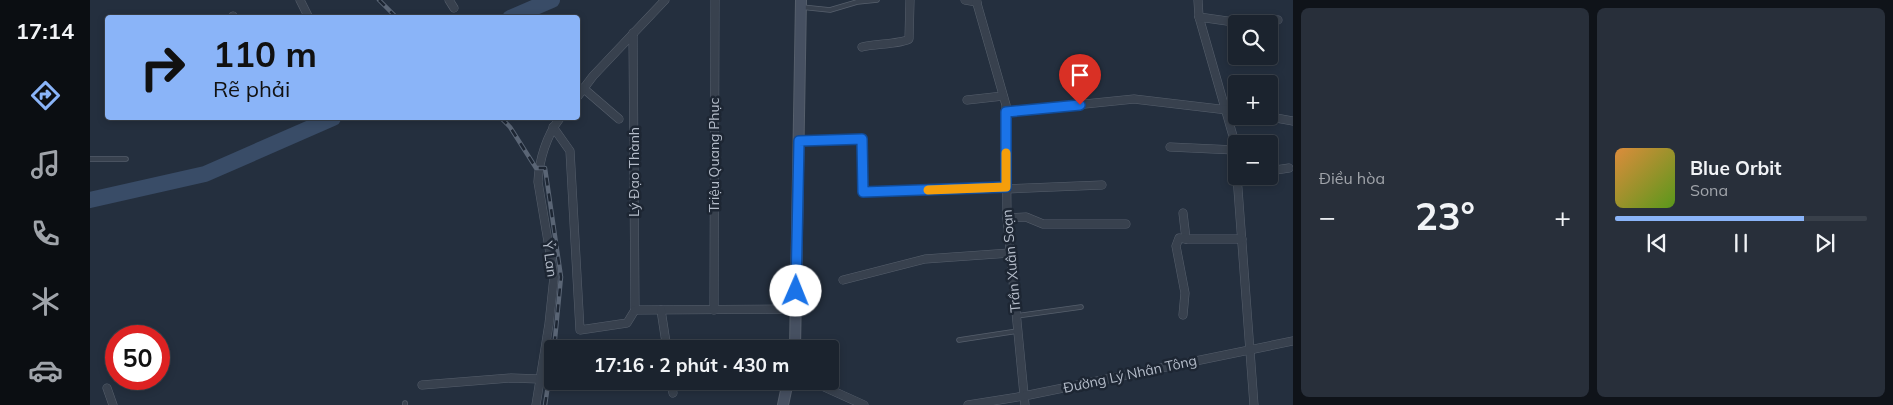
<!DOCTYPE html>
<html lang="vi">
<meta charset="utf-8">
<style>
body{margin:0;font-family:Mulish,sans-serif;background:#282f3a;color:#f1f3f6;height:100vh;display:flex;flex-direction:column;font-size:19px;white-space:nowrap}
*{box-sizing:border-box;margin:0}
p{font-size:16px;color:#a0a4aa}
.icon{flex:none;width:28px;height:28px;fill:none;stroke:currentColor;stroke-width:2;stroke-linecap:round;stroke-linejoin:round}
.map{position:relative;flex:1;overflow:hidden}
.drawer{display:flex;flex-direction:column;gap:8px;padding:8px;background:#0f1319;width:600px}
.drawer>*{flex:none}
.hud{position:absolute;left:15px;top:15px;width:475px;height:105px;border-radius:5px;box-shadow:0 2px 8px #0003,0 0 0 1px #39404a;background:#8ab4f8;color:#111;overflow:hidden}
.fabs{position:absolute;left:1138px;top:15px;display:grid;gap:10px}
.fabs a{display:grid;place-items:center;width:50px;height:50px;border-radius:5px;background:#1b232e;box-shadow:0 2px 8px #0003,0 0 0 1px #39404a;font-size:25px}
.speed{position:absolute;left:15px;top:325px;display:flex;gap:10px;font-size:25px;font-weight:700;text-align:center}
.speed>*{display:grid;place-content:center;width:65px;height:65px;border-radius:50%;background:#1b232e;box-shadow:0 2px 8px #0003,0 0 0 1px #39404a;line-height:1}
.speed .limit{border:8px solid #d22;background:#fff;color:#111}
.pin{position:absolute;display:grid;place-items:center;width:42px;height:42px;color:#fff;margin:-51px -21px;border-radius:50% 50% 50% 0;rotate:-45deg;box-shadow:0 0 5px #0007}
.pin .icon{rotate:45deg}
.me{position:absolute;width:55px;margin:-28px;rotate:1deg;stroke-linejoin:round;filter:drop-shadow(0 0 4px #0008)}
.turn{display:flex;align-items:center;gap:18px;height:105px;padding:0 25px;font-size:22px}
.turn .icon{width:65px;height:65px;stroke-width:2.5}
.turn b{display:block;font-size:35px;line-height:42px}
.big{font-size:38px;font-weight:700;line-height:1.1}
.drawer .tile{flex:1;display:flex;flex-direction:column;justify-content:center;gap:8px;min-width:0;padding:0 18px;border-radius:8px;background:#282f3a}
.song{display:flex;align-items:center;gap:15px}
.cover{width:60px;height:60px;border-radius:8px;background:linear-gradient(135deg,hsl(30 70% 55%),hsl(90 70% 35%))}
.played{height:5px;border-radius:2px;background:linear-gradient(90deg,#8ab4f8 75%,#39404a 75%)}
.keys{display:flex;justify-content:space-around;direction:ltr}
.heat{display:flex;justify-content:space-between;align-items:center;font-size:28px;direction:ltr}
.drawer .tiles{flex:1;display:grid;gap:8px;grid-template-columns:repeat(2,1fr)}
.trip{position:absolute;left:454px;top:340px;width:295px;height:50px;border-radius:5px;background:#1b232e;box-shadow:0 2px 8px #0003,0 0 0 1px #39404a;font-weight:700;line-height:50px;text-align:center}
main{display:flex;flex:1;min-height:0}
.tab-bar{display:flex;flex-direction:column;width:90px;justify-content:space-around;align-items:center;background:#0b0e12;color:#a0a4aa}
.tab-bar .icon{width:35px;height:35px}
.tab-bar .active{color:#8ab4f8}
.tab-bar b{font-size:22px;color:#f1f3f6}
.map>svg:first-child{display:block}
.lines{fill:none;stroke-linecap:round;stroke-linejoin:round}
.river{stroke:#394c67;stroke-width:16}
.lane-casing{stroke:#565f6c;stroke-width:5.5}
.street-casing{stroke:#565f6c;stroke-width:9}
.secondary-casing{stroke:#565f6c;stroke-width:12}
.lane{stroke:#38414e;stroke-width:4}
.street{stroke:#38414e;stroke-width:8}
.secondary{stroke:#465061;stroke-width:10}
.rail-casing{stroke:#5a6575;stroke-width:4.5}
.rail{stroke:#1d2633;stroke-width:2.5;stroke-dasharray:8;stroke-linecap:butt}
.route-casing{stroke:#114b97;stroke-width:12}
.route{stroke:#1a73e8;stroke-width:9}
.slow{stroke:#f59e0b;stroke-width:9}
.labels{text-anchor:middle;stroke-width:5;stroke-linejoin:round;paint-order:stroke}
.street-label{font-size:14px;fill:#b4bcc9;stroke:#1d2633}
</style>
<main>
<nav class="tab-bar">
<b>17:14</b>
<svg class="icon active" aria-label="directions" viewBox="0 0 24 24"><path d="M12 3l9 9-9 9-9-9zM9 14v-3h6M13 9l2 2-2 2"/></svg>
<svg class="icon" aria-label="music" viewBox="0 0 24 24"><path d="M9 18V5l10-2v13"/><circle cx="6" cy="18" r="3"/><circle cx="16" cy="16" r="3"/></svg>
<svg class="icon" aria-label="phone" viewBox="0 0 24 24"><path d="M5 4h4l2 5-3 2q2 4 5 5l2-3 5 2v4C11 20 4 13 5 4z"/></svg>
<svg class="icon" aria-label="climate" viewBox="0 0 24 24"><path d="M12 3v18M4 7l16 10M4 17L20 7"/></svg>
<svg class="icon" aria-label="car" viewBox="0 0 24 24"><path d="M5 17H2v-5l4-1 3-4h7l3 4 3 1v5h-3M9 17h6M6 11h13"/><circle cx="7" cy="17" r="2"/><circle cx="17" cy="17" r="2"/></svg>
</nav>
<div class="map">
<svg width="1203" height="405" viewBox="0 0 1203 405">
<rect width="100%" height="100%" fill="#242f3e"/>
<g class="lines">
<g class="river">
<polyline points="420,18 462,0"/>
<polyline points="0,200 115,174 243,118"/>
</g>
<g class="lane-casing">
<g id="lane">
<polyline points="711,7 740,10 767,2 787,0"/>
<polyline points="0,159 36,159"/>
<polyline points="926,316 991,307"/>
<polyline points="869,340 928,331"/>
<polyline points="315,403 315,405"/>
</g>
</g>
<g class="street-casing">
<g id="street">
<polyline points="210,0 219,18"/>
<polyline points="359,0 364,8"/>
<polyline points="875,0 887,2"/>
<polyline points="886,0 916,105 917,218 935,405"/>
<polyline points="1108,0 1109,17 1145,143 1146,162"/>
<polyline points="143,16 144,18"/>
<polyline points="1109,17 1137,21 1188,20"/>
<path d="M 772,47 C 783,44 812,44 819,39 L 820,0"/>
<polyline points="493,88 529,119"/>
<polyline points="488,96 503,76 575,0"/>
<polyline points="877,100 913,96"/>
<polyline points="916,112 1044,99 1146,111"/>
<polyline points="1175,116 1203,121"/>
<polyline points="463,127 480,151 490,330 537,323 545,310 543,33"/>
<polyline points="709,141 772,139 773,192 916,187"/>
<polyline points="1080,147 1145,150"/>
<polyline points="1179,171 1199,168"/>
<polyline points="1147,176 1164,405"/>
<polyline points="916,189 1012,185"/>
<polyline points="1093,213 1096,239 1152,239"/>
<polyline points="917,218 936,217 953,224 1036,224"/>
<polyline points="753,280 835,259 920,253"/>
<polyline points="545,310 706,309"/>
<polyline points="571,310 577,349"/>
<polyline points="624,310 625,0"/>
<polyline points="1093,315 1095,293 1086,246 1089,238 1096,239"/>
<polyline points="581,381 583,393"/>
<polyline points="721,381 774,405"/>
<polyline points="332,385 421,378 450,379"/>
<polyline points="17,388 23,405"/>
<path d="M 446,405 L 459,324 L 464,277 L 448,182 C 449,159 457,135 470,118"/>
<polyline points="878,405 934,396 1203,341"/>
</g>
</g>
<g class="secondary-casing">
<g id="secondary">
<polyline points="705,349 711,0"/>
<polyline points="693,405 698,381"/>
</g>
</g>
<use href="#lane" class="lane"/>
<use href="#street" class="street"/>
<use href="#secondary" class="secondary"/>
<g class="rail-casing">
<g id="rail">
<polyline points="289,0 307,18"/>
<polyline points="411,118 420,127 446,168 455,168 471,277 464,349"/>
<polyline points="455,405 462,359"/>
</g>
</g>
<use href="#rail" class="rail"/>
</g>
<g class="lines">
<g class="route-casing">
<polyline id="route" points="706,291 709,141 772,139 773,192 916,187 916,112 990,105"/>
</g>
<use href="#route" class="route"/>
<polyline class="slow" points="838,190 916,187 916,153"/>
</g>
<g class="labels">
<g class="street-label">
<text transform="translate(624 155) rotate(-90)" y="5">Triệu Quang Phục</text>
<text transform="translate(544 172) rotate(-90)" y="5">Lý Đạo Thành</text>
<text transform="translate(460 259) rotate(82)" y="5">Ỷ Lan</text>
<text transform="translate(921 261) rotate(-95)" y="5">Trần Xuân Soạn</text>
<text transform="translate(1040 374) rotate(-12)" y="5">Đường Lý Nhân Tông</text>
</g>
</g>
</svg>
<div class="fabs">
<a><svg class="icon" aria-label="search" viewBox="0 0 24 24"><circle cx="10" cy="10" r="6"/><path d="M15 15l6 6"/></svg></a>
<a>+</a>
<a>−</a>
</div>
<div class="speed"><div class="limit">50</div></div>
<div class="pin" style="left:990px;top:105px;background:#d93025"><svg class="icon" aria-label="arrive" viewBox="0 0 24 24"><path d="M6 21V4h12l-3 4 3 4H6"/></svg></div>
<svg class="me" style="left:706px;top:291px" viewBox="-20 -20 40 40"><circle r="19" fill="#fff"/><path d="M0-13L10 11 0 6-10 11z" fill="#1a73e8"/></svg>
<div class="trip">17:16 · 2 phút · 430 m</div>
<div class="hud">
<div class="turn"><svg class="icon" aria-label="right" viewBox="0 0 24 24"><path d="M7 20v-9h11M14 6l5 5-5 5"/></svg><div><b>110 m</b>Rẽ phải</div></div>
</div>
</div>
<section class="drawer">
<div class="tiles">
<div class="tile"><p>Điều hòa</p>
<div class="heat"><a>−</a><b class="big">23°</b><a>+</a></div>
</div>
<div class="tile">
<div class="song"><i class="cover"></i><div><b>Blue Orbit</b><p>Sona</p></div></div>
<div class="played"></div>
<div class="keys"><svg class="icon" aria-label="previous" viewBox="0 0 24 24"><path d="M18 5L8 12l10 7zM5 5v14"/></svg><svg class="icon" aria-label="pause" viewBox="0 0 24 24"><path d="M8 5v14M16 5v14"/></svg><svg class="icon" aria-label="next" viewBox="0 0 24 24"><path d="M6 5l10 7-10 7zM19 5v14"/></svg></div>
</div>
</div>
</section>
</main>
